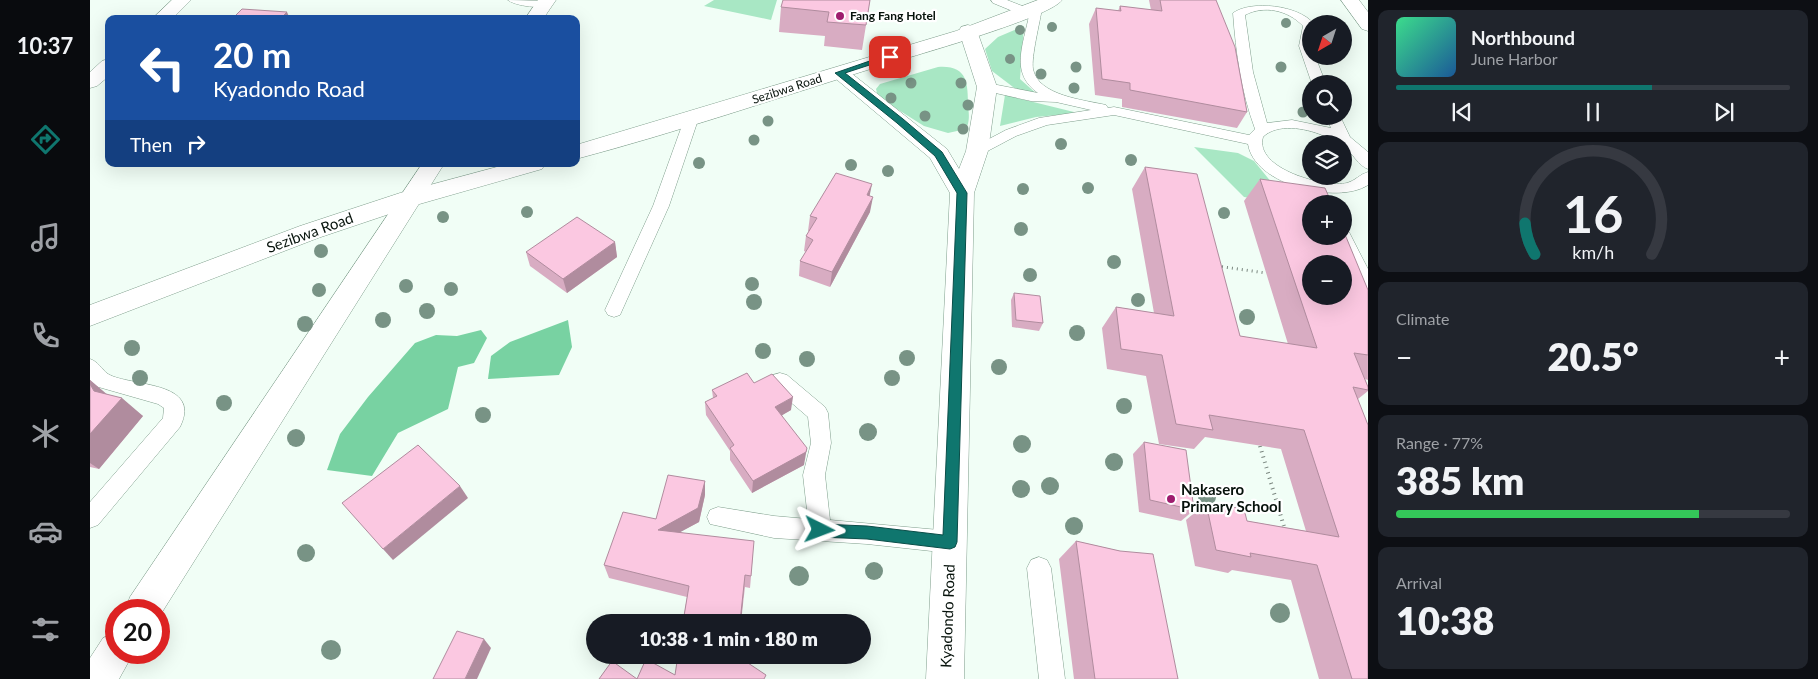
<!DOCTYPE html>
<meta charset="utf-8">
<style>
body{margin:0;font-family:Lato,sans-serif;background:#20242c;color:#f1f3f6;height:100vh;display:flex;flex-direction:column;font-size:19px;white-space:nowrap}
*{box-sizing:border-box;margin:0}
p{font-size:16px;color:#9ea1a6}
.icon{flex:none;width:28px;height:28px;fill:none;stroke:currentColor;stroke-width:2;stroke-linecap:round;stroke-linejoin:round}
.map{position:relative;flex:1;overflow:hidden}
.details{display:flex;flex-direction:column;gap:10px;padding:10px;background:#0d0f14;width:450px}
.details>*{flex:none}
.guide{position:absolute;left:15px;top:15px;width:475px;height:152px;border-radius:10px;box-shadow:0 5px 20px #0002;background:#1a4fa0;color:#fff;overflow:hidden}
.needle{width:32px;rotate:219deg}
.tools{position:absolute;left:1212px;top:15px;display:grid;gap:10px}
.tools a{display:grid;place-items:center;width:50px;height:50px;border-radius:50%;background:#171b24;box-shadow:0 5px 20px #0002;font-size:25px}
.speed{position:absolute;left:15px;top:599px;display:flex;gap:10px;font-size:25px;font-weight:700;text-align:center}
.speed>*{display:grid;place-content:center;width:65px;height:65px;border-radius:50%;background:#171b24;box-shadow:0 5px 20px #0002;line-height:1}
.speed .limit{border:8px solid #d22;background:#fff;color:#111}
.pin{position:absolute;display:grid;place-items:center;width:42px;height:42px;color:#fff;margin:-21px;border-radius:10px;box-shadow:0 2px 8px #0006}
.me{position:absolute;width:55px;margin:-28px;rotate:93deg;stroke-linejoin:round;filter:drop-shadow(0 0 4px #0008)}
.turn{display:flex;align-items:center;gap:18px;height:105px;padding:0 25px;font-size:22px}
.turn .icon{width:65px;height:65px;stroke-width:2.5}
.turn b{display:block;font-size:35px;line-height:42px}
.then{display:flex;align-items:center;height:48px;padding:0 25px;background:#0003;gap:10px;font-size:19px}
.big{font-size:38px;font-weight:800;line-height:1.1}
.details .card{flex:1;display:flex;flex-direction:column;justify-content:center;gap:8px;min-width:0;padding:0 18px;border-radius:10px;background:#20242c}
.details .dial{align-items:center;gap:0}
.dial svg{height:130px;overflow:visible;fill:none;stroke:#363941;stroke-width:7;stroke-linecap:round;text-anchor:middle}
.dial text{fill:#f1f3f6;stroke:none}
.song{display:flex;align-items:center;gap:15px}
.cover{width:60px;height:60px;border-radius:8px;background:linear-gradient(135deg,hsl(150 70% 55%),hsl(210 70% 35%))}
.played{height:5px;border-radius:2px;background:linear-gradient(90deg,#0f766e 65%,#363941 65%)}
.keys{display:flex;justify-content:space-around;direction:ltr}
.heat{display:flex;justify-content:space-between;align-items:center;font-size:28px;direction:ltr}
.charge{height:8px;border-radius:4px;background:linear-gradient(90deg,#34c759 77%,#363941 0)}
.trip{position:absolute;left:496px;top:614px;width:285px;height:50px;border-radius:25px;background:#171b24;box-shadow:0 5px 20px #0002;font-weight:800;line-height:50px;text-align:center}
main{display:flex;flex:1;min-height:0}
.dock{display:flex;flex-direction:column;width:90px;justify-content:space-around;align-items:center;background:#090b0e;color:#9ea1a6}
.dock .icon{width:35px;height:35px}
.dock .current{color:#0f766e}
.dock b{font-size:22px;color:#f1f3f6}
.map>svg:first-child{display:block}
.green{fill:#a8e7c4}
.forest{fill:#78d2a2}
.lines{fill:none;stroke-linecap:round;stroke-linejoin:round}
.service-casing{stroke:#7f9e8c;stroke-width:1}
.minor-casing{stroke:#7f9e8c;stroke-width:1}
.tertiary-casing{stroke:#7f9e8c;stroke-width:1}
.path-far1{stroke:#79857e;stroke-width:3;stroke-dasharray:1 4;stroke-linecap:butt}
.path{stroke:#79857e;stroke-width:4;stroke-dasharray:1 4.5;stroke-linecap:butt}
.service{fill:#fff;fill-rule:evenodd}
.minor{fill:#fff;fill-rule:evenodd}
.tertiary{fill:#fff;fill-rule:evenodd}
.tree{fill:#789385}
.wall{fill:#d8acc2}
.shaded-wall{fill:#b08c9e}
.building{fill:#fbc8e1;stroke:#b08c9e;fill-rule:evenodd}
.route{fill:#0f766e;stroke:#0a4d48}
.poi-dot{fill:#9e1c6e;stroke:#fff;stroke-width:2}
.labels{text-anchor:middle;stroke-width:4.5;stroke-linejoin:round;paint-order:stroke}
.far-poi-label{font-size:12px;font-weight:bold;fill:#06120b;stroke:#fff;text-anchor:start}
.far-street-label{font-size:12px;fill:#06120b;stroke:#fff}
.street-label{font-size:15px;fill:#06120b;stroke:#fff}
.poi-label{font-size:15px;font-weight:bold;fill:#06120b;stroke:#fff;text-anchor:start}
</style>
<main>
<nav class="dock">
<b>10:37</b>
<svg class="icon current" aria-label="directions" viewBox="0 0 24 24"><path d="M12 3l9 9-9 9-9-9zM9 14v-3h6M13 9l2 2-2 2"/></svg>
<svg class="icon" aria-label="music" viewBox="0 0 24 24"><path d="M9 18V5l10-2v13"/><circle cx="6" cy="18" r="3"/><circle cx="16" cy="16" r="3"/></svg>
<svg class="icon" aria-label="phone" viewBox="0 0 24 24"><path d="M5 4h4l2 5-3 2q2 4 5 5l2-3 5 2v4C11 20 4 13 5 4z"/></svg>
<svg class="icon" aria-label="climate" viewBox="0 0 24 24"><path d="M12 3v18M4 7l16 10M4 17L20 7"/></svg>
<svg class="icon" aria-label="car" viewBox="0 0 24 24"><path d="M5 17H2v-5l4-1 3-4h7l3 4 3 1v5h-3M9 17h6M6 11h13"/><circle cx="7" cy="17" r="2"/><circle cx="17" cy="17" r="2"/></svg>
<svg class="icon" aria-label="filters" viewBox="0 0 24 24"><path d="M4 7h16M4 17h16"/><circle cx="9" cy="7" r="2"/><circle cx="15" cy="17" r="2"/></svg>
</nav>
<div class="map">
<svg width="1278" height="679" viewBox="0 0 1278 679">
<rect width="100%" height="100%" fill="#f1fef6"/>
<g class="green">
<polygon points="624,0 687,0 681,20 614,6"/>
<polygon points="934,26 930,79 948,95 927,90 902,71 895,49 908,37"/>
<path d="M 848,67 C 877,65 878,82 878,106 C 879,114 880,121 876,129 L 858,133 L 834,126 L 788,97 L 786,89 L 790,84 Z"/>
<polygon points="915,95 988,113 946,117 910,126"/>
<polygon points="1104,147 1148,153 1164,161 1182,183 1206,205 1154,197"/>
</g>
<g class="forest">
<polygon points="478,320 482,347 469,375 398,379 401,356 420,342"/>
<polygon points="391,330 397,338 384,363 368,367 358,409 308,433 282,476 237,470 250,434 278,397 325,343 346,335 367,336"/>
</g>
<g class="lines">
<g class="service-casing">
<g id="service">
<path d="M 418,0 L 459,1 L 461,4 C 455,10 424,6 418,0 Z"/>
<path d="M 901,0 L 917,0 L 940,9 L 942,5 L 950,5 L 952,8 C 950,22 941,57 943,69 C 948,96 995,100 1016,105 L 1018,108 L 1024,107 L 1159,135 L 1165,129 C 1151,91 1146,53 1143,13 C 1161,0 1209,5 1224,24 L 1221,24 L 1221,56 L 1225,56 L 1236,84 L 1222,84 L 1209,46 L 1213,26 C 1198,10 1174,5 1155,15 L 1163,72 L 1177,123 L 1202,120 L 1241,128 L 1236,116 L 1250,116 L 1260,137 L 1278,152 L 1278,169 C 1269,166 1262,153 1254,146 L 1254,144 C 1246,144 1239,137 1232,135 C 1215,128 1187,123 1173,137 C 1164,169 1235,188 1257,183 C 1265,181 1270,174 1278,172 L 1278,185 C 1247,205 1164,185 1158,144 L 1024,115 L 957,125 L 926,136 L 892,154 L 882,154 L 879,151 L 882,148 L 916,130 L 949,118 L 1001,110 L 966,102 L 941,101 L 892,90 L 890,87 L 892,84 L 897,83 L 948,93 C 919,73 934,44 939,15 L 932,15 L 903,3 Z"/>
<polygon points="601,116 606,117 608,120 579,206 530,315 524,317 518,315 515,310 563,206 594,120 596,117"/>
<polygon points="1254,230 1259,232 1278,269 1278,293 1272,291 1245,236 1254,236"/>
<path d="M 0,359 C 9,362 11,369 18,374 C 40,387 113,380 90,427 L 8,525 L 0,528 L 0,502 L 73,418 L 74,408 L 68,404 L 5,386 L 0,380 Z"/>
<polygon points="690,373 697,375 735,407 738,413 741,443 735,475 740,520 860,531 868,534 871,542 868,550 860,553 777,544 684,538 620,524 617,517 620,510 628,507 684,516 718,519 713,475 721,443 718,417 683,387 680,381 683,375"/>
<polygon points="949,557 957,560 961,568 975,679 949,679 937,568 941,560"/>
</g>
</g>
<g class="minor-casing">
<g id="minor">
<polygon points="82,0 101,0 82,19 62,19"/>
<polygon points="448,0 466,0 453,19 435,19"/>
<polygon points="878,25 885,27 887,31 907,87 898,151 884,193 874,679 836,679 860,193 840,158 739,73 742,69 749,67 756,69 857,149 869,169 876,151 887,87 869,31 871,27"/>
<polygon points="19,59 19,76 7,86 0,88 0,72 12,61"/>
<polygon points="332,164 354,164 69,617 69,610 35,610 40,597"/>
<polygon points="26,633 26,652 44,652 29,679 0,679 0,658 13,638"/>
</g>
</g>
<g class="tertiary-casing">
<g id="tertiary">
<path d="M 948,0 L 972,0 C 960,18 816,58 787,67 C 687,98 588,132 486,159 L 486,145 L 866,31 Z"/>
<polygon points="1251,0 1269,0 1278,12 1278,31 1272,29"/>
<polygon points="418,164 455,164 452,169 326,205 228,238 0,326 0,305 210,226 310,193"/>
</g>
</g>
<polyline class="path-far1" points="1127,266 1176,273"/>
<polyline class="path" points="1170,446 1195,530"/>
<use href="#service" class="service"/>
<use href="#minor" class="minor"/>
<use href="#tertiary" class="tertiary"/>
</g>
<g class="tree">
<circle cx="1196" cy="23" r="5"/>
<circle cx="962" cy="27" r="5"/>
<circle cx="930" cy="30" r="5"/>
<circle cx="920" cy="59" r="5"/>
<circle cx="986" cy="67" r="5.5"/>
<circle cx="1191" cy="67" r="5.5"/>
<circle cx="951" cy="74" r="5.5"/>
<circle cx="821" cy="83" r="5.5"/>
<circle cx="871" cy="83" r="5.5"/>
<circle cx="984" cy="88" r="5.5"/>
<circle cx="801" cy="98" r="5.5"/>
<circle cx="878" cy="105" r="5.5"/>
<circle cx="1213" cy="112" r="5.5"/>
<circle cx="835" cy="116" r="5.5"/>
<circle cx="678" cy="121" r="5.5"/>
<circle cx="873" cy="129" r="5.5"/>
<circle cx="664" cy="140" r="5.5"/>
<circle cx="971" cy="144" r="6"/>
<circle cx="1041" cy="160" r="6"/>
<circle cx="609" cy="163" r="6"/>
<circle cx="761" cy="165" r="6"/>
<circle cx="798" cy="171" r="6"/>
<circle cx="998" cy="188" r="6"/>
<circle cx="933" cy="189" r="6"/>
<circle cx="437" cy="212" r="6"/>
<circle cx="1134" cy="213" r="6"/>
<circle cx="353" cy="217" r="6"/>
<circle cx="931" cy="229" r="7"/>
<circle cx="231" cy="251" r="7"/>
<circle cx="1024" cy="262" r="7"/>
<circle cx="940" cy="275" r="7"/>
<circle cx="662" cy="284" r="7"/>
<circle cx="316" cy="286" r="7"/>
<circle cx="361" cy="289" r="7"/>
<circle cx="229" cy="290" r="7"/>
<circle cx="1048" cy="300" r="7"/>
<circle cx="664" cy="302" r="8"/>
<circle cx="337" cy="311" r="8"/>
<circle cx="1157" cy="317" r="8"/>
<circle cx="293" cy="320" r="8"/>
<circle cx="215" cy="324" r="8"/>
<circle cx="987" cy="333" r="8"/>
<circle cx="42" cy="348" r="8"/>
<circle cx="673" cy="351" r="8"/>
<circle cx="817" cy="358" r="8"/>
<circle cx="717" cy="359" r="8"/>
<circle cx="909" cy="367" r="8"/>
<circle cx="50" cy="378" r="8"/>
<circle cx="802" cy="378" r="8"/>
<circle cx="134" cy="403" r="8"/>
<circle cx="1034" cy="406" r="8"/>
<circle cx="393" cy="415" r="8"/>
<circle cx="778" cy="432" r="9"/>
<circle cx="206" cy="438" r="9"/>
<circle cx="932" cy="444" r="9"/>
<circle cx="1024" cy="462" r="9"/>
<circle cx="960" cy="486" r="9"/>
<circle cx="931" cy="489" r="9"/>
<circle cx="1117" cy="497" r="9"/>
<circle cx="984" cy="526" r="9"/>
<circle cx="216" cy="553" r="9"/>
<circle cx="784" cy="571" r="9"/>
<circle cx="709" cy="576" r="10"/>
<circle cx="1190" cy="613" r="10"/>
<circle cx="241" cy="650" r="10"/>
</g>
<g class="wall">
<polygon points="780,0 772,50 734,46 735,36 689,32 691,7"/>
<polygon points="1059,0 1126,0 1157,112 1147,128 1032,107 1032,99 1005,95 999,24 1006,8 1028,11 1030,6 1061,10"/>
<polygon points="1055,167 1150,336 1198,344 1154,201 1170,179 1278,290 1278,380 1275,379 1278,387 1278,391 1268,399 1278,679 1229,679 1201,580 1142,570 1138,573 1105,566 1096,520 1116,503 1157,521 1216,531 1191,449 1115,437 1104,449 1069,444 1056,376 1017,369 1012,328 1026,307 1064,313 1042,189"/>
<polygon points="780,196 780,212 740,287 709,276 710,261 716,252 714,251 716,236 719,231 718,231 720,216"/>
<polygon points="525,242 527,257 477,293 440,266 436,252"/>
<polygon points="924,293 953,323 949,331 922,327 921,300"/>
<polygon points="0,380 16,394 53,416 9,469 0,467"/>
<polygon points="664,383 701,410 692,415 714,465 662,493 640,460 640,451 616,415 615,402 623,398 622,390"/>
<polygon points="1054,442 1104,510 1091,521 1049,512 1043,454"/>
<polygon points="615,495 609,522 590,532 663,554 660,588 655,587 651,622 593,622 597,597 519,578 514,565 566,519"/>
<polygon points="986,541 1030,551 1088,679 984,679 969,559"/>
</g>
<g class="shaded-wall">
<polygon points="197,12 200,19 190,19"/>
<polygon points="782,184 779,199 777,195"/>
<polygon points="783,197 780,212 740,287 742,272"/>
<polygon points="525,242 527,257 477,293 473,279"/>
<polygon points="0,380 19,396 32,398 53,416 9,469 0,463 0,434 4,391 0,384"/>
<polygon points="703,397 701,410 684,420 685,407"/>
<polygon points="717,448 714,465 662,493 663,481"/>
<polygon points="615,481 615,495 609,522 570,543 568,530"/>
<polygon points="370,486 378,498 303,560 293,549"/>
<polygon points="655,575 651,622 650,622"/>
<polygon points="394,639 401,648 387,679 375,679"/>
</g>
<g class="building">
<polygon points="693,0 780,0 776,25 737,22 739,12 691,7"/>
<polygon points="1070,0 1126,0 1145,47 1157,112 1040,90 1040,83 1012,79 1006,8 1031,11 1030,6 1072,11"/>
<polygon points="152,9 197,12 190,19 142,19"/>
<path d="M 1055,167 L 1107,174 L 1150,336 L 1227,348 L 1170,179 L 1235,188 L 1242,204 L 1221,204 L 1221,236 L 1254,236 L 1254,232 L 1278,290 L 1278,355 L 1264,353 L 1278,387 L 1278,390 L 1263,387 L 1278,425 L 1278,679 L 1262,679 L 1227,565 L 1160,553 L 1161,557 L 1126,550 L 1116,503 L 1154,509 L 1157,521 L 1249,537 L 1214,430 L 1119,415 L 1123,430 L 1086,424 L 1072,355 L 1031,349 L 1026,307 L 1084,316 ZM 1221,264 L 1254,264 L 1254,296 L 1221,296 Z"/>
<polygon points="746,173 782,184 777,195 783,197 742,272 710,261 723,240 716,236 727,218 720,216"/>
<polygon points="487,217 525,242 473,279 436,252"/>
<polygon points="924,293 950,296 953,323 926,320"/>
<polygon points="657,373 664,383 682,374 703,397 685,407 717,448 716,452 663,481 640,448 644,445 615,402 627,396 622,390"/>
<polygon points="0,384 4,391 32,398 0,434"/>
<polygon points="1054,442 1096,450 1104,510 1060,500"/>
<polygon points="328,445 370,486 293,549 252,503"/>
<polygon points="578,475 615,481 608,508 568,530 664,541 661,576 655,575 650,622 593,622 599,586 514,565 533,512 566,519"/>
<polygon points="986,541 1030,551 1063,554 1088,679 1005,679"/>
<polygon points="367,631 394,639 375,679 343,679"/>
<polygon points="588,655 646,655 676,675 674,679 509,679 522,661 547,679 556,659 585,675"/>
</g>
<polygon class="route" points="797,55 804,57 755,73 813,119 852,152 877,193 867,542 865,547 860,549 777,539 730,537 725,535 723,530 725,526 730,524 777,526 853,535 867,193 845,156 807,123 745,73"/>
<g class="poi-dot">
<circle cx="750" cy="16" r="5"/>
<circle cx="1081" cy="499" r="5"/>
</g>
<g class="labels">
<g class="far-poi-label">
<text x="760" y="20">Fang Fang Hotel</text>
</g>
<g class="far-street-label">
<text transform="translate(697 89) rotate(-18)" y="4">Sezibwa Road</text>
</g>
<g class="street-label">
<text transform="translate(220 233) rotate(-20)" y="5">Sezibwa Road</text>
<text transform="translate(858 616) rotate(-88)" y="5">Kyadondo Road</text>
</g>
<g class="poi-label">
<text x="1091" y="495">Nakasero<tspan x="1091" dy="17">Primary School</tspan></text>
</g>
</g>
</svg>
<div class="tools">
<a><svg class="needle" viewBox="-14 -14 28 28"><path d="M0-13l5 13h-10z" fill="#e53935"/><path d="M0 13l5-13h-10z" fill="#9ea1a6"/></svg></a>
<a><svg class="icon" aria-label="search" viewBox="0 0 24 24"><circle cx="10" cy="10" r="6"/><path d="M15 15l6 6"/></svg></a>
<a><svg class="icon" aria-label="layers" viewBox="0 0 24 24"><path d="M12 4l9 5-9 5-9-5zM3 14l9 5 9-5"/></svg></a>
<a>+</a>
<a>−</a>
</div>
<div class="speed"><div class="limit">20</div></div>
<div class="pin" style="left:800px;top:57px;background:#d93025"><svg class="icon" aria-label="arrive" viewBox="0 0 24 24"><path d="M6 21V4h12l-3 4 3 4H6"/></svg></div>
<svg class="me" style="left:730px;top:530px" viewBox="-20 -20 40 40"><path d="M0-17L14 15 0 8-14 15z" fill="#0f766e" stroke="#fff" stroke-width="4"/></svg>
<div class="trip">10:38 · 1 min · 180 m</div>
<div class="guide">
<div class="turn"><svg class="icon" aria-label="left" viewBox="0 0 24 24"><path d="M17 20v-9H6M10 6l-5 5 5 5"/></svg><div><b>20 m</b>Kyadondo Road</div></div>
<div class="then">Then<svg class="icon" aria-label="right" viewBox="0 0 24 24"><path d="M7 20v-9h11M14 6l5 5-5 5"/></svg></div>
</div>
</div>
<section class="details">
<div class="card">
<div class="song"><i class="cover"></i><div><b>Northbound</b><p>June Harbor</p></div></div>
<div class="played"></div>
<div class="keys"><svg class="icon" aria-label="previous" viewBox="0 0 24 24"><path d="M18 5L8 12l10 7zM5 5v14"/></svg><svg class="icon" aria-label="pause" viewBox="0 0 24 24"><path d="M8 5v14M16 5v14"/></svg><svg class="icon" aria-label="next" viewBox="0 0 24 24"><path d="M6 5l10 7-10 7zM19 5v14"/></svg></div>
</div>
<div class="card dial"><svg viewBox="0 0 100 80">
<path d="M14 69A42 42 0 1 1 86 69"/>
<path d="M14 69A42 42 0 0 1 8 50" stroke="#0f766e"/>
<text x="50" y="56" font-size="32" font-weight="700">16</text>
<text x="50" y="72" font-size="11">km/h</text>
</svg></div>
<div class="card"><p>Climate</p>
<div class="heat"><a>−</a><b class="big">20.5°</b><a>+</a></div>
</div>
<div class="card"><p>Range · 77%</p><b class="big">385 km</b><div class="charge"></div></div>
<div class="card"><p>Arrival</p><b class="big">10:38</b></div>
</section>
</main>
